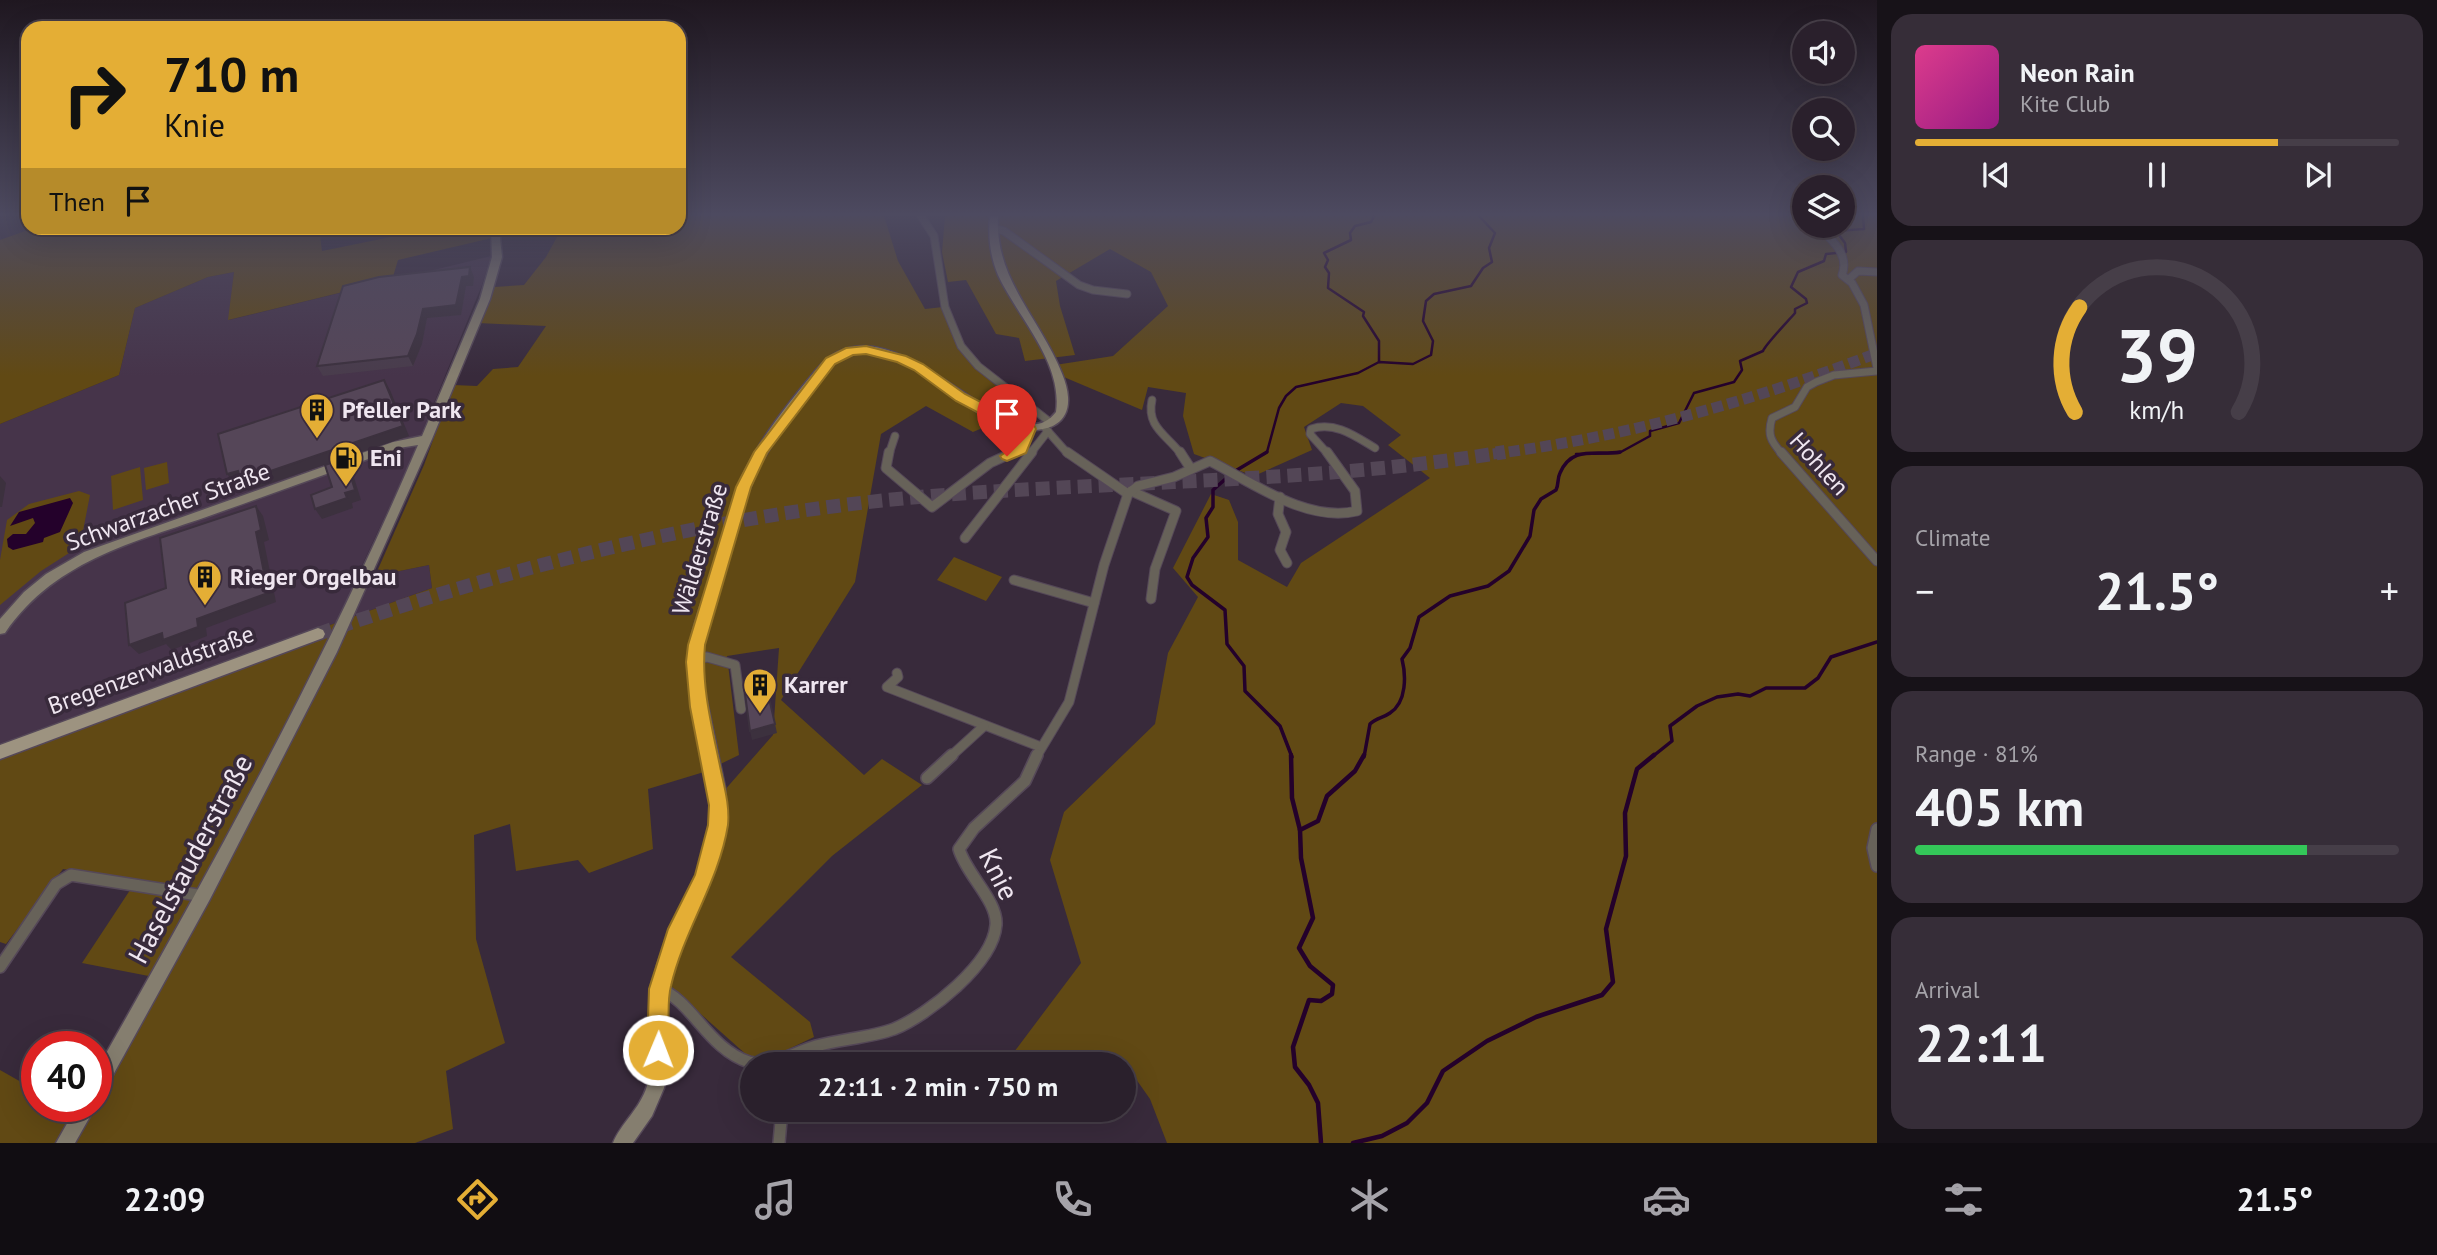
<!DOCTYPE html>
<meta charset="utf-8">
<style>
body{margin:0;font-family:"PT Sans",sans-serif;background:#362d38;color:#f1f3f6;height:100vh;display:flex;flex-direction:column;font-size:26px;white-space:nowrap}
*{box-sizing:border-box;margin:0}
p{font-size:23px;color:#a5a3a9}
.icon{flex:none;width:38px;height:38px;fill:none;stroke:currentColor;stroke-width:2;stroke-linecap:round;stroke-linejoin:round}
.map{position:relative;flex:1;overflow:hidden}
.panel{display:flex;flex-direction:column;gap:14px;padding:14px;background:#171218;width:560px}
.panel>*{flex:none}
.guide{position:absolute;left:21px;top:21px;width:665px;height:214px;border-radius:21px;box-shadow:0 7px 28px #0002,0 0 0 2px #463e48;background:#e4ae35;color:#111;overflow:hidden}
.buttons{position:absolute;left:1792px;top:21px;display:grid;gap:14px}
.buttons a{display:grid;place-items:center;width:63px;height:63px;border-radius:50%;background:#2a202c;box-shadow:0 7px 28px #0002,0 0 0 2px #463e48;font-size:35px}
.speed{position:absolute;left:21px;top:1031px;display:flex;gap:14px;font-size:35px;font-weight:700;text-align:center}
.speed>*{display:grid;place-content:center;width:91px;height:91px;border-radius:50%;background:#2a202c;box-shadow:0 7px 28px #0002,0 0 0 2px #463e48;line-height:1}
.speed .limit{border:10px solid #d22;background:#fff;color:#111}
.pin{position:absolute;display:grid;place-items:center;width:60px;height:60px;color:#fff;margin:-72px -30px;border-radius:50% 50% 50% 0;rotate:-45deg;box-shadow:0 0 7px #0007}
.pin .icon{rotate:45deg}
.me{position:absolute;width:77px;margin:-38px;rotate:1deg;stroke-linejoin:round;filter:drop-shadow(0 0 5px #0008)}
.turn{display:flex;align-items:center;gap:24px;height:147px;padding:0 28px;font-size:32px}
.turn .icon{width:91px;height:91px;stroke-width:2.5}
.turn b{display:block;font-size:49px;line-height:60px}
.then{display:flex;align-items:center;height:66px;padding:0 28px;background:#0003;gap:14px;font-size:26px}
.big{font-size:52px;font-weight:800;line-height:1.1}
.panel .tile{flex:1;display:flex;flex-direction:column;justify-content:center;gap:10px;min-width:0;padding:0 24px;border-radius:21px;background:#362d38}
.panel .dial{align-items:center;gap:0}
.dial svg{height:182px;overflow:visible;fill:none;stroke:#463e48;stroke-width:7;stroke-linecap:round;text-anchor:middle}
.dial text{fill:#f1f3f6;stroke:none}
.song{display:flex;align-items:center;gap:21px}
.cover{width:84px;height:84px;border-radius:10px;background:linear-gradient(135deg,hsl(330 70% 55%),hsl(310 70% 35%))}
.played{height:7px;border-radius:4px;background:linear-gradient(90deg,#e4ae35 75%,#463e48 75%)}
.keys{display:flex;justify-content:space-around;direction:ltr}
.heat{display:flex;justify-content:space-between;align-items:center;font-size:38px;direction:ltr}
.charge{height:10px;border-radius:5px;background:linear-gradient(90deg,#34c759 81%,#463e48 0)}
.trip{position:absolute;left:740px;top:1052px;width:396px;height:70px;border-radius:35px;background:#2a202c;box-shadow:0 7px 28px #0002,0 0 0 2px #463e48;font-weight:800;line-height:70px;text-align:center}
.menu{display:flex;height:112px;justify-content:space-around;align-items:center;background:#110d12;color:#a5a3a9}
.menu .icon{width:49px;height:49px}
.menu .selected{color:#e4ae35}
.menu b{font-size:32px;color:#f1f3f6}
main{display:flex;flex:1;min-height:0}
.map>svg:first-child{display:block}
.built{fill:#46344a}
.green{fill:#614914}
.water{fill:#24012b}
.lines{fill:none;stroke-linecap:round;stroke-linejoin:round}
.stream-far2{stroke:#24012b;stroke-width:2.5}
.stream-far1{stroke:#24012b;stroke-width:3.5}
.stream{stroke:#24012b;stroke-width:4.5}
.primary-tunnel-far1{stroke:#534656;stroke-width:11;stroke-dasharray:11 5;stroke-linecap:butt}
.primary-tunnel{stroke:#534656;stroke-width:14;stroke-dasharray:14 7;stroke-linecap:butt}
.street-far2-casing{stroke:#554858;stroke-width:9}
.street-far1-casing{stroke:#554858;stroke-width:11}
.street-casing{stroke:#554858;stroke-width:14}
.secondary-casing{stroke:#554858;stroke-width:3}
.primary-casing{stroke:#554858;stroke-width:3}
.street-far2{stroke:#676259;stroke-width:7}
.street-far1{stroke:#676259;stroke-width:9}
.street{stroke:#676259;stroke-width:11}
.secondary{fill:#857e6f;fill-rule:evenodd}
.primary{fill:#9d9380;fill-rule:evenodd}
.wall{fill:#493c4c}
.shaded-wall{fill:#3c313e}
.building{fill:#554658;stroke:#3c313e;stroke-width:2}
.route{fill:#e4ae35;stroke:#947122;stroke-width:2}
.labels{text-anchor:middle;stroke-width:7;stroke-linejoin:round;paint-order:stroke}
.poi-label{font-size:24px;font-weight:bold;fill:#efe6f0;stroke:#382a3b;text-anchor:start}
.street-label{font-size:24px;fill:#efe6f0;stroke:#382a3b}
.near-street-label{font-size:28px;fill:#efe6f0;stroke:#382a3b}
</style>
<main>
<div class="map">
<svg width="1877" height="1143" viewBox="0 0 1877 1143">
<rect width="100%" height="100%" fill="#382a3b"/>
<polygon class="built" points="491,256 482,285 408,467 358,574 375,576 429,565 432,588 0,745 0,424 119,375 135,308 208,277 234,272 229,320"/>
<g class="green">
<polygon points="19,216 28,216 28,228 319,228 322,251 435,228 490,228 492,238 398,260 392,280 228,320 234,272 208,277 135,308 119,375 0,424 0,240 28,230"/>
<polygon points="679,216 884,216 898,261 925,309 943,307 958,346 1031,409 1030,424 999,421 973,432 926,406 881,434 855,582 781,700 864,775 882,759 922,785 832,856 731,957 810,1022 814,1037 774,1056 749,1057 667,984 723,837 723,792 773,735 779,648 727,656 739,755 704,772 648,789 653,849 589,873 578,860 516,871 510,824 474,835 476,939 505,1043 446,1071 453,1129 415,1143 0,1143 0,1070 37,1091 37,1106 65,1106 84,1116 90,1106 96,1106 96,1096 164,979 82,963 136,881 63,869 6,944 0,942 0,745 432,588 429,565 375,576 424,465 453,385 477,386 493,369 518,367 546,326 478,323 494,287 524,285 546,257 562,228 679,228"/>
<polygon points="945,216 1804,216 1804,226 1843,226 1843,216 1877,216 1877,1143 1167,1143 1150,1099 1131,1072 1124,1071 1124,1064 1005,1064 1081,963 1050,860 1064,812 1155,724 1168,653 1198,597 1173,568 1211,494 1229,500 1238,522 1238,560 1287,587 1301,563 1430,478 1388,445 1401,435 1363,406 1341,403 1304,427 1312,450 1254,476 1194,454 1183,416 1186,393 1148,387 1142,410 1059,375 1055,365 1113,356 1168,306 1151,272 1110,249 1056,281 1060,306 1075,355 1025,361 1019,338 996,334 966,280 948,282 942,252"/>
<polygon points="167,462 169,483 146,490 144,468"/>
<polygon points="140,467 143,500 113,510 111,476"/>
<polygon points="79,491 90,495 80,546 41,571 0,605 0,560 7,520 29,504"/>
<polygon points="954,557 1002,577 986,601 937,580"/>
</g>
<polygon class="water" points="70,498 73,503 60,532 44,538 43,542 13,550 8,547 7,539 13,534 26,534 35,523 33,518 10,526 19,512"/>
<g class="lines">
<g class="stream-far2">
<polyline points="1374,216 1371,222 1355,226 1350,233 1351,240 1324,253 1328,260 1325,267 1329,273 1328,288 1364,312 1363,316 1379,341 1379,362"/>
<polyline points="1264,454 1267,452 1279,408 1286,396 1296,387 1358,373 1379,362 1413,364 1431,355 1433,341 1423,321 1426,301 1434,294 1471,286 1483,268 1492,262 1489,248 1495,233 1479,216"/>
<path d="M 1576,454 L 1619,453 L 1650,436 L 1650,431 L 1679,423 L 1694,393 L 1734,382 L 1742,370 L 1740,361 L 1763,351 C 1765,345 1789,320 1795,313 L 1795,309 L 1807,303 L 1806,299 L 1791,287 L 1798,272 L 1824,261 L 1826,254 L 1846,252 L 1845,243 L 1836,231 L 1864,229 L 1863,216"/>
</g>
<g class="stream-far1">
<polyline points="1237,470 1267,452"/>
<polyline points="1230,475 1213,490 1213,507 1206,518 1208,537 1193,558 1187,577 1192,585 1225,610 1227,644 1244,666 1245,691 1280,726 1292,757"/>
<path d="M 1364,757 L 1370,724 C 1376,718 1383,718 1390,713 C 1407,702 1406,675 1402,659 L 1410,648 L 1419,617 L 1450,596 L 1488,586 L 1509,571 L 1530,536 L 1534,510 L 1541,499 L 1556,490 C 1559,484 1557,479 1560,473 C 1572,445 1596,456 1620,452"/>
<polyline points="1652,757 1672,741 1670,726 1697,706 1717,697 1738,694 1750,696 1766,688 1805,688 1818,678 1831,657 1877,642"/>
</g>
<g class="stream">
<polyline points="1291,755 1292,798 1300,830 1301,858 1313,918 1299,948 1310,966 1333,985 1332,994 1321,1001 1309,1000 1293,1047 1295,1067 1309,1085 1318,1103 1321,1143"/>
<polyline points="1300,830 1318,821 1327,796 1355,771 1364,755"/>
<polyline points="1353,1143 1382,1136 1407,1123 1427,1103 1443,1071 1487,1041 1536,1017 1602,995 1613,982 1606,929 1626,856 1625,813 1637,769 1654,755"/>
</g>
<path class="primary-tunnel-far1" d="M 1493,454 C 1626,437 1753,401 1877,353"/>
<path class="primary-tunnel" d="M 318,634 C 514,566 712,515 919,497 C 1114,480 1311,484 1505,452"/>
<g class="street-far2-casing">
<g id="street-far2">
<polyline points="921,216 934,236 945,307 961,346 978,366 1051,423"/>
<path d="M 1817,226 C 1831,239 1850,254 1842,275 L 1852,283 L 1864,305 L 1877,368"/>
<polyline points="993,228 1004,231 1079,285 1093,290 1127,294"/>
<polyline points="1849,279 1858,271 1877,272"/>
<path d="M 1152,400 C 1146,427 1167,435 1181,454"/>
<polyline points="1045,428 1068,454"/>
<polyline points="889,454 895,436"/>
<polyline points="1010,454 1021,449 1029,429"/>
<polyline points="1030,454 1048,431"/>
<path d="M 1328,454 L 1310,434 L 1311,429 C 1335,421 1355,436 1375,448"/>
<path d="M 1782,454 C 1771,441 1767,435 1772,418 L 1795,407 L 1807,387 L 1816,382 L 1834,375 L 1877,371"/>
</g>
</g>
<g class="street-far1-casing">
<g id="street-far1">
<polyline points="889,452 886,468 932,507 990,463 1014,452"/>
<polyline points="1067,452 1128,494"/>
<polyline points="1180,452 1191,469"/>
<polyline points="1781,452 1877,561"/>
<polyline points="1131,491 1176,511 1155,569 1151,599"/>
<polyline points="1280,497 1278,514 1286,532 1280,550 1287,563"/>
<polyline points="965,538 1032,452"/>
<polyline points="1014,580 1094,603"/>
<polyline points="695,659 707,657 735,665 741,709"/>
<polyline points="897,673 898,677 887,687 1041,747"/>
<polyline points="950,757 984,726"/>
<path d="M 1036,757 L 1069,702 L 1104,565 L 1128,494 L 1138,486 L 1174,477 L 1210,461 C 1253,483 1307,523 1357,511 L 1355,491 L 1327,452"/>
</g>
</g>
<g class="street-casing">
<g id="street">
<polyline points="927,778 952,755"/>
<polyline points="1877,829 1873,848 1877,866"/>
<polyline points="0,967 56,884 71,875 204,896"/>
<path d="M 659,989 C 691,999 708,1049 749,1062 C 771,1068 795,1052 816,1046 C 841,1039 869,1038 894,1029 C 928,1015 993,964 996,925 C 998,901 966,874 959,849 L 974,828 L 1025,781 L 1037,755"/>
<polyline points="779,1143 782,1110"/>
</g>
</g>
<g class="secondary-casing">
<g id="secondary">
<path d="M 990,216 L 998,216 C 995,271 1028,306 1052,352 C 1059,366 1067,382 1068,397 C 1071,438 1019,434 994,422 C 949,400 882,321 830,367 L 781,430 L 758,468 L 747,496 L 702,645 L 704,687 L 725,787 L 726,807 L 725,831 L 711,876 L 681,944 L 668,988 L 666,1013 L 668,1063 L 664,1088 L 652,1116 L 633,1143 L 613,1143 C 621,1123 640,1109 647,1086 C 654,1061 649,1035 650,1010 C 650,995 653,980 657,966 C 671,919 705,877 710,827 C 716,773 692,723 689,669 C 687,638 700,608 710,579 C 722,542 729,503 746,469 C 764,433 791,400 816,370 C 890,281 1009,474 1056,412 C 1063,362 1018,318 998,275 C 990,256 988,236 990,216 Z"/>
<path d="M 491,228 L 499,228 L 502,257 L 490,299 L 432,439 L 337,652 L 209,901 L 102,1095 L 96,1098 L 96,1071 C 212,867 326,661 418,445 L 399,448 C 340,469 282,490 223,511 C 141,541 57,557 5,633 L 0,634 L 0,619 L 24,592 L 46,574 L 84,552 L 393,442 L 422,436 L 480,299 L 492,257 Z"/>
<polygon points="77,1106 96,1106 75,1143 56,1143"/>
</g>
</g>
<g class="primary-casing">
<polygon id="primary" points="318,628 323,630 325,634 323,638 0,759 0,745"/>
</g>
<use href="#street-far2" class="street-far2"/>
<use href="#street-far1" class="street-far1"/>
<use href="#street" class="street"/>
<use href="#secondary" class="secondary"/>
<use href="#primary" class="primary"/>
</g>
<polygon class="wall" points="474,277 473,286 466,286 461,315 427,318 422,344 413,366 323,376 317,366"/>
<g class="shaded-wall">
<polygon points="470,267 474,277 473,286 466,286 461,315 427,318 422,344 413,366 408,356 423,309"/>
<polygon points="384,380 390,390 409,436 248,491 242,482 235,484 227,474"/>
<polygon points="345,458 351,468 361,500 352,503 353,508 322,519 315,509 345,493"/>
<polygon points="0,476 6,483 2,507 0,507"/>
<polygon points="256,506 263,516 269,540 264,542 276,602 206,628 207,636 172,650 166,644 139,654 129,645 197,619 256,532"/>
<polygon points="775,724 777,733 752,740 750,731"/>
</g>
<g class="building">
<polygon points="470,267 469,276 462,277 456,305 423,309 417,334 408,356 317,366 343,286 379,277"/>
<polygon points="384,380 403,426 241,481 238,471 227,474 218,434"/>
<polygon points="345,458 355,490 345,493 347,498 315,509 311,495 332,487 325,465"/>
<polygon points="256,506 261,530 256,532 268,593 197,619 198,627 163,640 162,633 129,645 125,603 166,588 160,538"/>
<polygon points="765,681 775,724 750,731 744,686"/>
</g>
<linearGradient id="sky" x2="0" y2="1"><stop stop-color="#1f1720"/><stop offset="0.57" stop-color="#4d4a60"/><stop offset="1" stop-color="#4d4a60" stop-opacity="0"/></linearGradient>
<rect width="1877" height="376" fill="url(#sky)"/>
<path class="route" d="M 866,346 L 906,356 L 923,364 L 965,394 L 1019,422 L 1034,425 L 1036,429 L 1026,453 L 1007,461 L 1002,459 L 1000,456 L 1015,446 L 1020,432 L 1011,430 L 956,401 L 914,370 L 897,362 L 866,354 L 853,355 L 835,364 L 767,453 L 751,487 L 705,645 C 701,685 712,727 720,766 C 724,786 730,805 728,825 C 719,882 684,930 671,986 C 666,1005 670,1030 669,1050 L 666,1058 L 658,1061 L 650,1058 L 647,1050 L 649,989 L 668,929 L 695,875 L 708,825 L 709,805 L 690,707 L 686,662 L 688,645 L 736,487 L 754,452 L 826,358 L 846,348 Z"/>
<defs>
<g id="building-pin" transform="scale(1.75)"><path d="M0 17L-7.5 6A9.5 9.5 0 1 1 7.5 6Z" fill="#e4ae35" stroke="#382a3b"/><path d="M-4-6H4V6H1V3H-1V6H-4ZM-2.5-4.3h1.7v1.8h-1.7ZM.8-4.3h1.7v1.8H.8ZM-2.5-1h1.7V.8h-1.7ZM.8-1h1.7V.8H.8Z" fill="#111"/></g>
<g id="fuel-pin" transform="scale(1.75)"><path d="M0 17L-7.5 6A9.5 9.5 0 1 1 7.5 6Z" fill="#e4ae35" stroke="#382a3b"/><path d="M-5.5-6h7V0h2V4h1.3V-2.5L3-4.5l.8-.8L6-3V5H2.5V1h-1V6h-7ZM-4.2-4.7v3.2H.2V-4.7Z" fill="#111"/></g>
</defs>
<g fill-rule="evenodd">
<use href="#building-pin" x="317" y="410"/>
<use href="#fuel-pin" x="346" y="458"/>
<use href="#building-pin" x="205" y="577"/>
<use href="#building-pin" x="760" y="685"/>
</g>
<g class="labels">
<g class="poi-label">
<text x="342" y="418">Pfeller Park</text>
<text x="370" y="466">Eni</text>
<text x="230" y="585">Rieger Orgelbau</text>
<text x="784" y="693">Karrer</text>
</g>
<g class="street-label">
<text transform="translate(1819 464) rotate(48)" y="8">Hohlen</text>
<text transform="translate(168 507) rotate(-20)" y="8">Schwarzacher Straße</text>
<text transform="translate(700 549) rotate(-73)" y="8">Wälderstraße</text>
<text transform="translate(151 670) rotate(-20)" y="8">Bregenzerwaldstraße</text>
</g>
<g class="near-street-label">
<text transform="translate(190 859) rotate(-62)" y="10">Haselstauderstraße</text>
<text transform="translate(999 874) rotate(63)" y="10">Knie</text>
</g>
</g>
</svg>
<div class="buttons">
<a><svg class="icon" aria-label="sound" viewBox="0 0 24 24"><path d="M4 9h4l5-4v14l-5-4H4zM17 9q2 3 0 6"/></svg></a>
<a><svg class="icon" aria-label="search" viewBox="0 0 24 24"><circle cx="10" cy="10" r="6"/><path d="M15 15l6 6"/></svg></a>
<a><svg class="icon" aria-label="layers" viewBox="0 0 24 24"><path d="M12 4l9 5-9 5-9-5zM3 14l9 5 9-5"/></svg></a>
</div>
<div class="speed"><div class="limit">40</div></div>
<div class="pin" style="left:1007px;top:456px;background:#d93025"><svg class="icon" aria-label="arrive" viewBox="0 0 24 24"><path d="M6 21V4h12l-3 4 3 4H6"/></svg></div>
<svg class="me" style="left:658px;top:1050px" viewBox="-20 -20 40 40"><circle r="17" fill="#e4ae35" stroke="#fff" stroke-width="3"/><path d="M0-11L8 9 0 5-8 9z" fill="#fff"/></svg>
<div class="trip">22:11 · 2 min · 750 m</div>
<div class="guide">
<div class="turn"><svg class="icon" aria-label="right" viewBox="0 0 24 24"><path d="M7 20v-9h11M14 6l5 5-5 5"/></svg><div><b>710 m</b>Knie</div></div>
<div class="then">Then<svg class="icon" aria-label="arrive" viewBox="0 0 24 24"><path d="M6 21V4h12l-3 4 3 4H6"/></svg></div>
</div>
</div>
<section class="panel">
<div class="tile">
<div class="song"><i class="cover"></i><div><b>Neon Rain</b><p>Kite Club</p></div></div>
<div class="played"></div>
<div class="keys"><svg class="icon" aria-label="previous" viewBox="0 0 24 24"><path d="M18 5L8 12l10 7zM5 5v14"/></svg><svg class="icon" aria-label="pause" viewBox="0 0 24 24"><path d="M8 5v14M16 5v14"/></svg><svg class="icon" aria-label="next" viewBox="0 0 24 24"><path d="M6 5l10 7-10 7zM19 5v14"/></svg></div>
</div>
<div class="tile dial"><svg viewBox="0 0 100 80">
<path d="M14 69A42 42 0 1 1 86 69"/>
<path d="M14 69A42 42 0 0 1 16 23" stroke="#e4ae35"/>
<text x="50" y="56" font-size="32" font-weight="700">39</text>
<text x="50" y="72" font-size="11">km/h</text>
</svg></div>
<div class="tile"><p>Climate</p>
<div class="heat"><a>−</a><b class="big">21.5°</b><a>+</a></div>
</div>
<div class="tile"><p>Range · 81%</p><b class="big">405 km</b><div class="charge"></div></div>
<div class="tile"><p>Arrival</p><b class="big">22:11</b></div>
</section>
</main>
<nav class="menu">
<b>22:09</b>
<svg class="icon selected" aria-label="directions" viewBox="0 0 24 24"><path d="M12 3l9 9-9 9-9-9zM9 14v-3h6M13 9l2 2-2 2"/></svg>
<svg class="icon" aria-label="music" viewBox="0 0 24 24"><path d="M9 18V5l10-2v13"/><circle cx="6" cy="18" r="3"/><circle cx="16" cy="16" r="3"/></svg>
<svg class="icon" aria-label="phone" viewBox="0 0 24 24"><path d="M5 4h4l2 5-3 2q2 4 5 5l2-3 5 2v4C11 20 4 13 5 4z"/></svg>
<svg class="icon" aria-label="climate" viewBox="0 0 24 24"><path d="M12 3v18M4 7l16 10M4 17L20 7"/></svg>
<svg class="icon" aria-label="car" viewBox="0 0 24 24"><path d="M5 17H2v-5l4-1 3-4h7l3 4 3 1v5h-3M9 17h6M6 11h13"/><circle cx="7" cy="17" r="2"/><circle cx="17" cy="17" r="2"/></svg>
<svg class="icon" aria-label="filters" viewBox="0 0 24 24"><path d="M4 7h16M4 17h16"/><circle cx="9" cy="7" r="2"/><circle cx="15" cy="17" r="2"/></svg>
<b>21.5°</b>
</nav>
